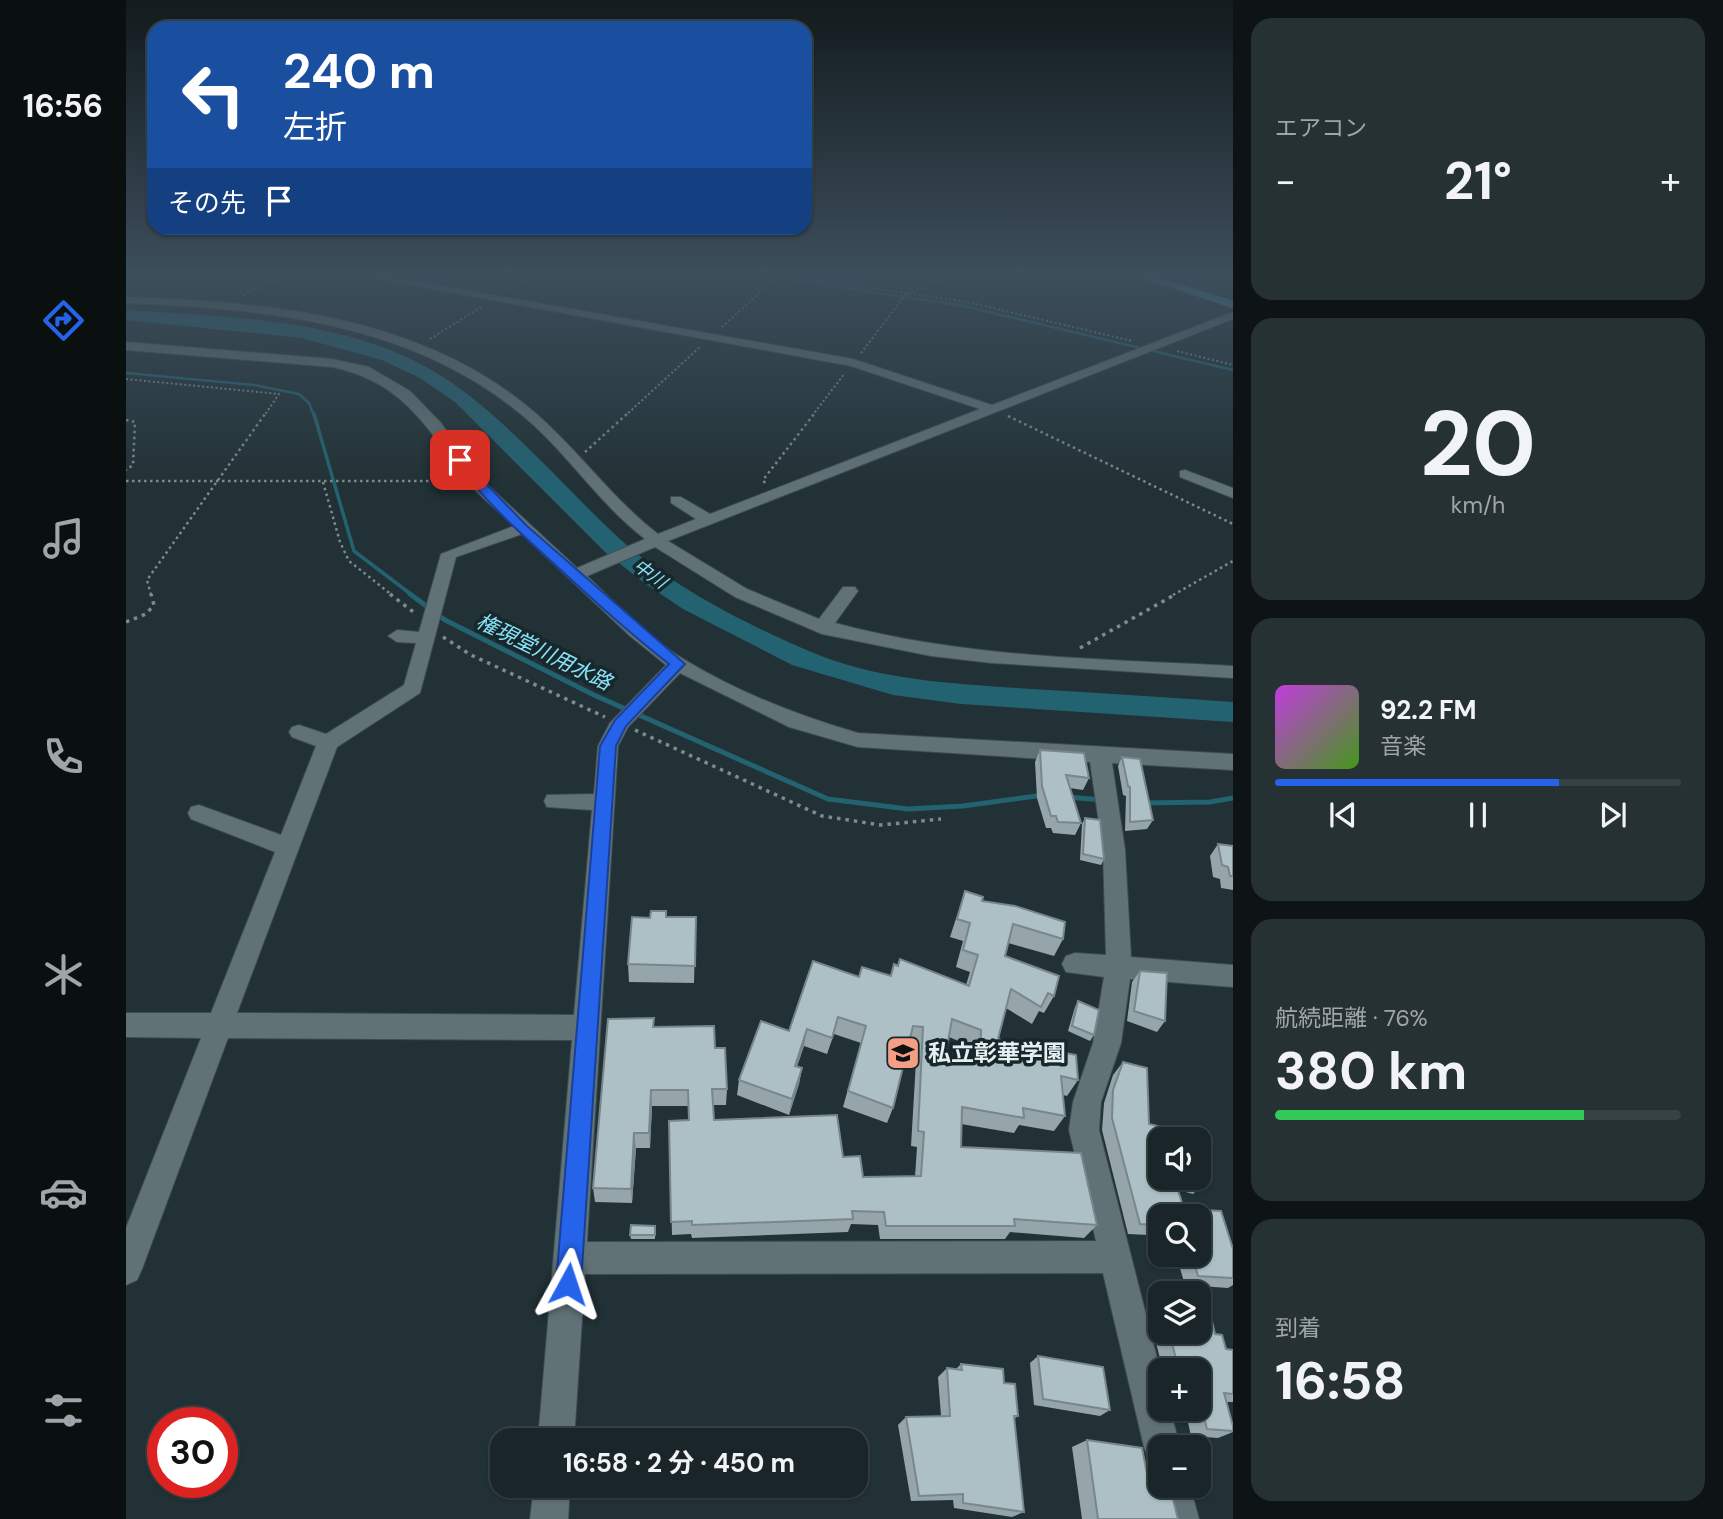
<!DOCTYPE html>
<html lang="ja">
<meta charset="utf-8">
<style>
body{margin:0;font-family:"DM Sans","Noto Sans JP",sans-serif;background:#263134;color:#f1f3f6;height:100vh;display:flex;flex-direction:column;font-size:26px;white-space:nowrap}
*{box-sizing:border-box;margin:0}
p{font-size:23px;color:#9fa5a8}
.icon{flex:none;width:38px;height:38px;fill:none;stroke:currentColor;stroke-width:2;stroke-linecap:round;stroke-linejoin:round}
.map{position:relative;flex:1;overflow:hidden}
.drawer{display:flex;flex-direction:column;gap:18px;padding:18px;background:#0e1416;width:490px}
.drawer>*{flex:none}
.hud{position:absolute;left:21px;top:21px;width:665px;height:214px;border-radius:21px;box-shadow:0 2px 5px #0004,0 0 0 2px #374245;background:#1a4fa0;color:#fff;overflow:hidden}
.buttons{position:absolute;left:1022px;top:1127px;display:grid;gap:14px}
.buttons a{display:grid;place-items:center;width:63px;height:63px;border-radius:14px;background:#192528;box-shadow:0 2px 5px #0004,0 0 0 2px #374245;font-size:35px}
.speed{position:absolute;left:21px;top:1407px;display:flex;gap:14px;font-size:35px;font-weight:700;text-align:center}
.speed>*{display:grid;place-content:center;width:91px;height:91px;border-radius:50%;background:#192528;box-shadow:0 2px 5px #0004,0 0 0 2px #374245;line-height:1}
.speed .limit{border:10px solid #d22;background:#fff;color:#111}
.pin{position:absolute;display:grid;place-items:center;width:60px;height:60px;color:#fff;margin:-30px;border-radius:14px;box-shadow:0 4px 10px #0006}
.me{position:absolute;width:77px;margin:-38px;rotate:5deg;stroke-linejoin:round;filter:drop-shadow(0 0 5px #0008)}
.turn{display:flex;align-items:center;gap:24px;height:147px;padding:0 21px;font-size:32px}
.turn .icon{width:91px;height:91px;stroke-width:2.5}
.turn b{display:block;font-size:49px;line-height:60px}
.then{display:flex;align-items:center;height:66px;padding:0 21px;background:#0003;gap:14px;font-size:26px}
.big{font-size:52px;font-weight:700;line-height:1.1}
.drawer .widget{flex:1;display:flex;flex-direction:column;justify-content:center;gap:10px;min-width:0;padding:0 24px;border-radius:21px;background:#263134}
.drawer .dial{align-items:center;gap:0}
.dial b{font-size:91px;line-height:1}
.song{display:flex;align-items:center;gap:21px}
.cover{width:84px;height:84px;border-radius:10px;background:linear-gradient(135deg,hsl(290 70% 55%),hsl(100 70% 35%))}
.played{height:7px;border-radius:4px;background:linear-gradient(90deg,#2563eb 70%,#374245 70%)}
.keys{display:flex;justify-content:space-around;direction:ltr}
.heat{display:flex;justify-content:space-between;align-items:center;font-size:38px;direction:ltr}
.charge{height:10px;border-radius:5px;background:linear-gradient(90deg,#34c759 76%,#374245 0)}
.trip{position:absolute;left:364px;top:1428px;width:378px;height:70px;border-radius:21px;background:#192528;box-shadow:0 2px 5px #0004,0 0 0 2px #374245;font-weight:700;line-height:70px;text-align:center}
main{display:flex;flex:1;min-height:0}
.tabs{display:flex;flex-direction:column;width:126px;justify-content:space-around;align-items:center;background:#0a0f10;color:#9fa5a8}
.tabs .icon{width:49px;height:49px}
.tabs .active{color:#2563eb}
.tabs b{font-size:32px;color:#f1f3f6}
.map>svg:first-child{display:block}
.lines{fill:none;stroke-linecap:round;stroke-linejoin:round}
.stream-far2{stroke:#236271;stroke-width:2.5}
.stream-far1{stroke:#236271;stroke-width:3.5}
.stream{stroke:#236271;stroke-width:5}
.river{fill:#236271;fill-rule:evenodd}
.minor-casing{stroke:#3e4c4f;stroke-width:2}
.major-casing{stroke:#3e4c4f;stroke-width:2}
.path-far2{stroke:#7e8b8e;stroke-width:2;stroke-dasharray:2 2.5;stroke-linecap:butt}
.path-far1{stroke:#7e8b8e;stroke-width:2.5;stroke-dasharray:2.5 3.5;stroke-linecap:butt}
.path{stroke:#7e8b8e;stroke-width:3.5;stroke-dasharray:3.5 5;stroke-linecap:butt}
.minor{fill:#617277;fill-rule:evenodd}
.major{fill:#3e9fb4;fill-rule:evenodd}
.wall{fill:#95a5aa;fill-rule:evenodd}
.shaded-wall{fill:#79868b}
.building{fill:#adc0c6;stroke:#79868b;stroke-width:2;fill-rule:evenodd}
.route{fill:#2563eb;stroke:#184099;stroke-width:2}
.labels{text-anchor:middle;stroke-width:7;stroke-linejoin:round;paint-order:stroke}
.far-water-label{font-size:18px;font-style:italic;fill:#88e2f9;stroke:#17272b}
.water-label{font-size:21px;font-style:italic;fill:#88e2f9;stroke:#17272b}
.near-poi-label{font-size:23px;font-weight:bold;fill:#e5eff1;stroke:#17272b;text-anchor:start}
</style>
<main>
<nav class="tabs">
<b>16:56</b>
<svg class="icon active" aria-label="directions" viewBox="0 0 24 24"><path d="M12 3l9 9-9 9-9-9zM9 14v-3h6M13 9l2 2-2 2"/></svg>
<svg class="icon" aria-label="music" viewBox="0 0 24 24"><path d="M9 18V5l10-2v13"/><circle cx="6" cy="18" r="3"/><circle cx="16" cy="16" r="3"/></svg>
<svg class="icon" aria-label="phone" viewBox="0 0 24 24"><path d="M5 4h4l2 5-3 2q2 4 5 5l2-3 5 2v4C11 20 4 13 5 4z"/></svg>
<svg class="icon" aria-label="climate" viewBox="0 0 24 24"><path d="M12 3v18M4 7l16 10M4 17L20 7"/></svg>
<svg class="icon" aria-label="car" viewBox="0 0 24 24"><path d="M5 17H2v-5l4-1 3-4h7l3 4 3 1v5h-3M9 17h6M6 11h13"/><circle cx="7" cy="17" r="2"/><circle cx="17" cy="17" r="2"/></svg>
<svg class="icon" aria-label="filters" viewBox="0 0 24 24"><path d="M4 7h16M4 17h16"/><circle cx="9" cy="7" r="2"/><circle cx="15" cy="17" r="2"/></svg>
</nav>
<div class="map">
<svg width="1107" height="1519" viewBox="0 0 1107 1519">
<rect width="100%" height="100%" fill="#213135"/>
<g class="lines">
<g class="stream-far2">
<polyline points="644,276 838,306 1107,370"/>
<polyline points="0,373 128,385 173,394 183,403 188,416"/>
</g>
<polyline class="stream-far1" points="188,414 228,551 286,595"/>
<g class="stream">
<polyline points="284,594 319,620 468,695 702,799 782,809 837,806 918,795"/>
<polyline points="941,797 977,800"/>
<polyline points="1018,803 1084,802 1107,798"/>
</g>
<path class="river" d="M 0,310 C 101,317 219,318 309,372 C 375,411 437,487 495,540 C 548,588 618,623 683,651 C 752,681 832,684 906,689 C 973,693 1040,697 1107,702 L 1107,722 L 835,704 L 767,695 L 666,665 L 557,609 L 517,582 L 479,552 L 329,402 L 294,378 L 256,360 L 176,338 L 0,320 Z"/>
<g class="minor-casing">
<g id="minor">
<path d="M 236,276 L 261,276 L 727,359 L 866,405 L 1107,312 L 1107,319 L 542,541 L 621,589 L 693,619 L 717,587 L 729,587 L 732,591 L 709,623 C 838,658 974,659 1107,666 L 1107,678 L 866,663 L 805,656 L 696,634 L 609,597 L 529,547 L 461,576 C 492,605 522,638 559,660 C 612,692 673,716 732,733 L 1107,754 L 1107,770 L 986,763 L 999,850 L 1005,957 L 1107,965 L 1107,987 L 1004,979 L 995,1043 L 975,1102 L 973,1130 L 1034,1370 L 1034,1409 L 1044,1409 L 1054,1447 L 1034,1447 L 1034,1464 L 1023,1460 L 1018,1447 L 977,1273 L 459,1274 L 448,1440 L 412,1440 L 446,1040 L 102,1038 L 16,1269 L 11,1280 L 0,1285 L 0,1228 L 75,1038 L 0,1037 L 0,1013 L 85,1013 L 149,852 L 65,819 L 62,813 L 65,807 L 73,805 L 155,835 L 190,746 L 166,737 L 163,732 L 166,727 L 173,725 L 200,734 L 278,685 L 290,643 L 271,642 L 262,636 L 271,630 L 293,632 L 315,554 L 388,526 C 373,511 354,497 341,481 C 300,427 278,382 206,367 L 0,350 L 0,342 L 206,359 L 243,367 L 284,391 L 315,423 L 353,477 L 451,568 L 519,539 C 472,503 441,452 396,415 C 284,322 140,309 0,303 L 0,297 C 142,302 294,315 407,411 C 452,449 485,498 532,534 L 570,519 L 545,503 L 545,497 L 555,497 L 584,514 L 854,409 L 725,366 ZM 396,534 L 504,636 L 540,665 L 484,723 L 472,746 L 468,794 L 421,795 L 418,801 L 421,807 L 466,810 L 448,1015 L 111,1013 L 211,747 L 294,693 L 330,557 ZM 554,673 L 663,727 L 732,747 L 964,762 L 977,850 L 980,955 L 949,953 L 940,956 L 936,964 L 940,972 L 978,977 L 967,1043 L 947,1102 L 943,1130 L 970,1241 L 461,1242 L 492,746 L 502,727 Z"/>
<polygon points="1059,470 1107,488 1107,498 1054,477 1054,471"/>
<polygon points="1034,1472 1034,1486 1064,1486 1073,1519 1035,1519 1027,1486"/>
<polygon points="408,1486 444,1486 442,1519 404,1519"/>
</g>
</g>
<g class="major-casing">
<polygon id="major" points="1011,276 1028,276 1107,301 1107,308"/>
</g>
<g class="path-far2">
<polyline points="663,276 841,302 1006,341"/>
<polyline points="384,289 402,276"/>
<polyline points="117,295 156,276"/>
<polyline points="596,327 652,276"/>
<polyline points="304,339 357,306"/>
<polyline points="1051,351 1107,365"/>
<polyline points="735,353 780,294 823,276"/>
<polyline points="0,379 153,394 138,416"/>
<polyline points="499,416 575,346"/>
<polyline points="686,416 719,373"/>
</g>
<g class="path-far1">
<polyline points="882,416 1107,524"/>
<polyline points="0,420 9,422 7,465 0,470"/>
<polyline points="459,452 501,414"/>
<polyline points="0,481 332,481"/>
<polyline points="197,482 214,542 223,561 266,595"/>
<polyline points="639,483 637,480 688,414"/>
<polyline points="25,595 21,580 139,414"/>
<polyline points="1047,595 1107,561"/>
</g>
<g class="path">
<polyline points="264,594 290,614"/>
<polyline points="0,622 20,614 28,605 25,594"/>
<polyline points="317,637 345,655 479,717"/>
<polyline points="954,648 1050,594"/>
<polyline points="509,730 696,816 755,825 815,819"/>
</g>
<use href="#minor" class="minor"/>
<use href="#major" class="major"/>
</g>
<g class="wall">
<polygon points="914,750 963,778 957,790 944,788 955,823 949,835 927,833 925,828 920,828 911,798 909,762"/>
<polygon points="996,757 1027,820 1021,829 999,831 1000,796 997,795 992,766"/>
<polygon points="959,818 978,859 975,865 954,860 956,824"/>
<polygon points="1092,844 1107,846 1107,890 1095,888 1094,879 1087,877 1084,856"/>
<path d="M 839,891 L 856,901 L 937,939 L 928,956 L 882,943 L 879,956 L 928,996 L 918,1013 L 913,1011 L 906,1024 L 880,1008 L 872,1039 L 952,1080 L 941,1096 L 937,1095 L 939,1116 L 928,1131 L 893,1125 L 888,1133 L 835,1124 L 835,1147 L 971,1225 L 958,1238 L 884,1232 L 879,1239 L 754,1239 L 752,1225 L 725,1224 L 722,1232 L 566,1238 L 565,1234 L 546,1235 L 543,1121 L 562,1120 L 562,1106 L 526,1106 L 524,1148 L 510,1148 L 506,1203 L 469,1202 L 467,1188 L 528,1018 L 528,1027 L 589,1048 L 601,1089 L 600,1105 L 587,1105 L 588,1120 L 717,1157 L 737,1177 L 789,1177 L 791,1147 L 785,1146 L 791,1044 L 783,1043 L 767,1108 L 761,1123 L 717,1107 L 735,1043 L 708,1034 L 701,1054 L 678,1046 L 671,1066 L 676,1068 L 673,1084 L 663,1115 L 611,1095 L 613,1080 L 663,1031 L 733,977 L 764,976 L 768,964 L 840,985 L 844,972 L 830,967 L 837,941 L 824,937 ZM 823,1037 L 847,1047 L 847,1063 L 819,1058 Z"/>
<polygon points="540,917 570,917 568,983 503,982 502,964 524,918"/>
<polygon points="1014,971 1039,1021 1031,1032 1001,1021 1006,982"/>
<polygon points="952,1001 968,1035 964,1041 942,1031 949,1007"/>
<path d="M 997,1062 L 1021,1068 L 1023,1124 L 1073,1136 L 1079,1182 L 1067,1194 L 1052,1190 L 1058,1209 L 1095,1211 L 1107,1249 L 1107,1285 L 1102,1288 L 1059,1285 L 1050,1255 L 1073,1255 L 1073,1216 L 1034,1216 L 1034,1251 L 1026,1250 L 1023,1235 L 1002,1234 L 976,1130 L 978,1103 L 987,1075 ZM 1034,1139 L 1073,1139 L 1073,1178 L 1034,1178 Z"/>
<polygon points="529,1226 529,1239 505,1239 504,1235"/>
<polygon points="1034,1321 1034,1332 1073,1332 1089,1334 1100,1349 1107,1350 1107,1402 1101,1402 1107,1426 1107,1432 1092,1438 1065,1436 1059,1409 1073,1409 1073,1370 1037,1370 1026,1327"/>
<polygon points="912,1356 984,1410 974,1416 908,1405 904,1363"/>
<polygon points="835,1364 878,1383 892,1416 888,1419 898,1512 886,1517 828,1508 827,1500 785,1501 772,1425 780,1417 815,1416 812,1377 821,1368 830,1369"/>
<polygon points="961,1440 1052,1519 956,1519 946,1447"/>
</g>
<g class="shaded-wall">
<polygon points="681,1029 678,1046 666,1082 669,1066"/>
<polygon points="676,1068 673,1084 663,1115 666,1099"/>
<polygon points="525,1090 526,1106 524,1148 523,1133"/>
<polygon points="508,1133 510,1148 506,1203 505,1189"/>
</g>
<g class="building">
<polygon points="914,750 958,753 963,778 940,775 955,823 932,822 930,816 925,816 916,786"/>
<polygon points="996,757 1014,759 1027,820 1004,822 1004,787 1002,786"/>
<polygon points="959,818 974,820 978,859 957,854"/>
<polygon points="1092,844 1107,846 1107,876 1104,876 1102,867 1096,865"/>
<path d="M 839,891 L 857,897 L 856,901 L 889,906 L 939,922 L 937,939 L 887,924 L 879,956 L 933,976 L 928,996 L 922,993 L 915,1007 L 885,989 L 872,1039 L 950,1055 L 952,1080 L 935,1076 L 939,1116 L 897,1108 L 898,1118 L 836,1107 L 835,1147 L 955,1153 L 971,1225 L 888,1219 L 889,1226 L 760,1226 L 758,1212 L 726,1211 L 727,1219 L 566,1225 L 566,1221 L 545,1222 L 543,1121 L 563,1120 L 562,1090 L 525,1090 L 523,1133 L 508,1133 L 505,1189 L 467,1188 L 482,1019 L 528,1018 L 527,1027 L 588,1026 L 589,1048 L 599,1048 L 601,1089 L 586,1089 L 588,1120 L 711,1115 L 717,1157 L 734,1156 L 737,1177 L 795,1176 L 798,1132 L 792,1131 L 797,1027 L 787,1026 L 767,1108 L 722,1091 L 740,1026 L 712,1017 L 706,1038 L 681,1029 L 669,1066 L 676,1068 L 666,1099 L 613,1080 L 635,1021 L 663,1031 L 687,961 L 733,977 L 736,967 L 765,976 L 768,964 L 772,966 L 774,959 L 843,986 L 852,955 L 837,950 L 844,923 L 831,919 ZM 826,1019 L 855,1030 L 854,1064 L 819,1058 Z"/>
<polygon points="525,911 540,911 540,917 570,917 569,966 502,964 506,917 524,918"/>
<polygon points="1014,971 1041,973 1039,1021 1008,1011"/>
<polygon points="952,1001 973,1010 968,1035 946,1026"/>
<polygon points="997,1062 1021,1068 1023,1124 1073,1136 1079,1182 1060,1178 1073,1178 1073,1139 1034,1139 1034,1178 1048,1178 1058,1209 1095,1211 1107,1249 1107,1278 1072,1276 1066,1255 1073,1255 1073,1216 1034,1216 1034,1225 1014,1224 986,1118 987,1090"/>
<polygon points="505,1225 529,1226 529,1235 504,1235"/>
<polygon points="1073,1320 1086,1321 1089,1334 1096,1335 1100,1349 1107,1350 1107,1394 1098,1393 1107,1426 1107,1431 1081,1429 1073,1397 1073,1370 1053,1370 1043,1332 1073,1332"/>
<polygon points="912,1356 977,1367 984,1410 917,1399"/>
<polygon points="835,1364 877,1369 878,1383 889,1384 892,1416 888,1416 898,1512 837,1503 837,1494 793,1496 780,1417 824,1416 821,1368 836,1370"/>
<polygon points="961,1440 1016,1448 1024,1489 1045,1492 1052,1519 972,1519"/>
</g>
<linearGradient id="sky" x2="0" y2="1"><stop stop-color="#121b1d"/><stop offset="0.56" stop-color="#3d4e5c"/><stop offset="1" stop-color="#3d4e5c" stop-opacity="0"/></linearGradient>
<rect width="1107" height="489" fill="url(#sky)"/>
<path class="route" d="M 334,457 L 401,526 L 559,664 L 500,726 L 490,746 L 455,1284 L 451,1293 L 442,1297 L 433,1293 L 430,1284 L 474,746 L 489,720 L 543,664 C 502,632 464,597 425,561 C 391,530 355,498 329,460 Z"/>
<defs>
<g id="school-square" transform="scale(1.75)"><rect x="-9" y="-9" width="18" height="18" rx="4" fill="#f49e86" stroke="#17272b"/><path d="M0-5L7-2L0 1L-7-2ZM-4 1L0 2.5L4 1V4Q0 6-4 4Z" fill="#111"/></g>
</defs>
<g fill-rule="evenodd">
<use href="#school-square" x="777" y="1053"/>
</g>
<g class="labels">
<g class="far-water-label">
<text transform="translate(524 574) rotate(36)" y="6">中川</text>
</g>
<g class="water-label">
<text transform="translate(418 652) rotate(26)" y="7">権現堂川用水路</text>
</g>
<g class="near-poi-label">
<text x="802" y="1061">私立彰華学園</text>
</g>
</g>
</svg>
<div class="buttons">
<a><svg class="icon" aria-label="sound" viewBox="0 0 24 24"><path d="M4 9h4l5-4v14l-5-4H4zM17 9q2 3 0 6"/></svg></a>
<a><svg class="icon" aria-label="search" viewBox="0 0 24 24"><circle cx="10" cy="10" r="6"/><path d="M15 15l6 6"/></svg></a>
<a><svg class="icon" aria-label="layers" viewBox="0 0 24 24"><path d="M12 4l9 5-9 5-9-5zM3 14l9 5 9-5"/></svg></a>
<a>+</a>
<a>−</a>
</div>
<div class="speed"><div class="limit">30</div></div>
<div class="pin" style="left:334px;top:460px;background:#d93025"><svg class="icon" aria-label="arrive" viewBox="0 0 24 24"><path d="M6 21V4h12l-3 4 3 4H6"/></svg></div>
<svg class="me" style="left:442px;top:1284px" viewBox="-20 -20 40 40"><path d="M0-17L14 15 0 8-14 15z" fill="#2563eb" stroke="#fff" stroke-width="4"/></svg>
<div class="trip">16:58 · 2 分 · 450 m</div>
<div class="hud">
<div class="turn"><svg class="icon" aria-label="left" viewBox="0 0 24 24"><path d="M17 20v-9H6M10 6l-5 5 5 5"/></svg><div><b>240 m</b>左折</div></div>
<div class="then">その先<svg class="icon" aria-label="arrive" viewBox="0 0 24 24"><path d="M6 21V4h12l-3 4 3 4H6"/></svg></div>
</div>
</div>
<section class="drawer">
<div class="widget"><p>エアコン</p>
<div class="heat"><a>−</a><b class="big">21°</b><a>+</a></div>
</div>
<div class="widget dial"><b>20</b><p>km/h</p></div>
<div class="widget">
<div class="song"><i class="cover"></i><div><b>92.2 FM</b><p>音楽</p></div></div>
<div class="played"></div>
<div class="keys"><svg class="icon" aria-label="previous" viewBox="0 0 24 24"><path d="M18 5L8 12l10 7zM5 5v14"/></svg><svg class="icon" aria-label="pause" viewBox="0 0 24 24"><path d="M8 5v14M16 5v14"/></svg><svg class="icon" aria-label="next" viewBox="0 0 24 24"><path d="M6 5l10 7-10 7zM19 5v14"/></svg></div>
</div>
<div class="widget"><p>航続距離 · 76%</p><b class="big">380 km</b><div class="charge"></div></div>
<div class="widget"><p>到着</p><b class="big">16:58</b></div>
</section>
</main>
